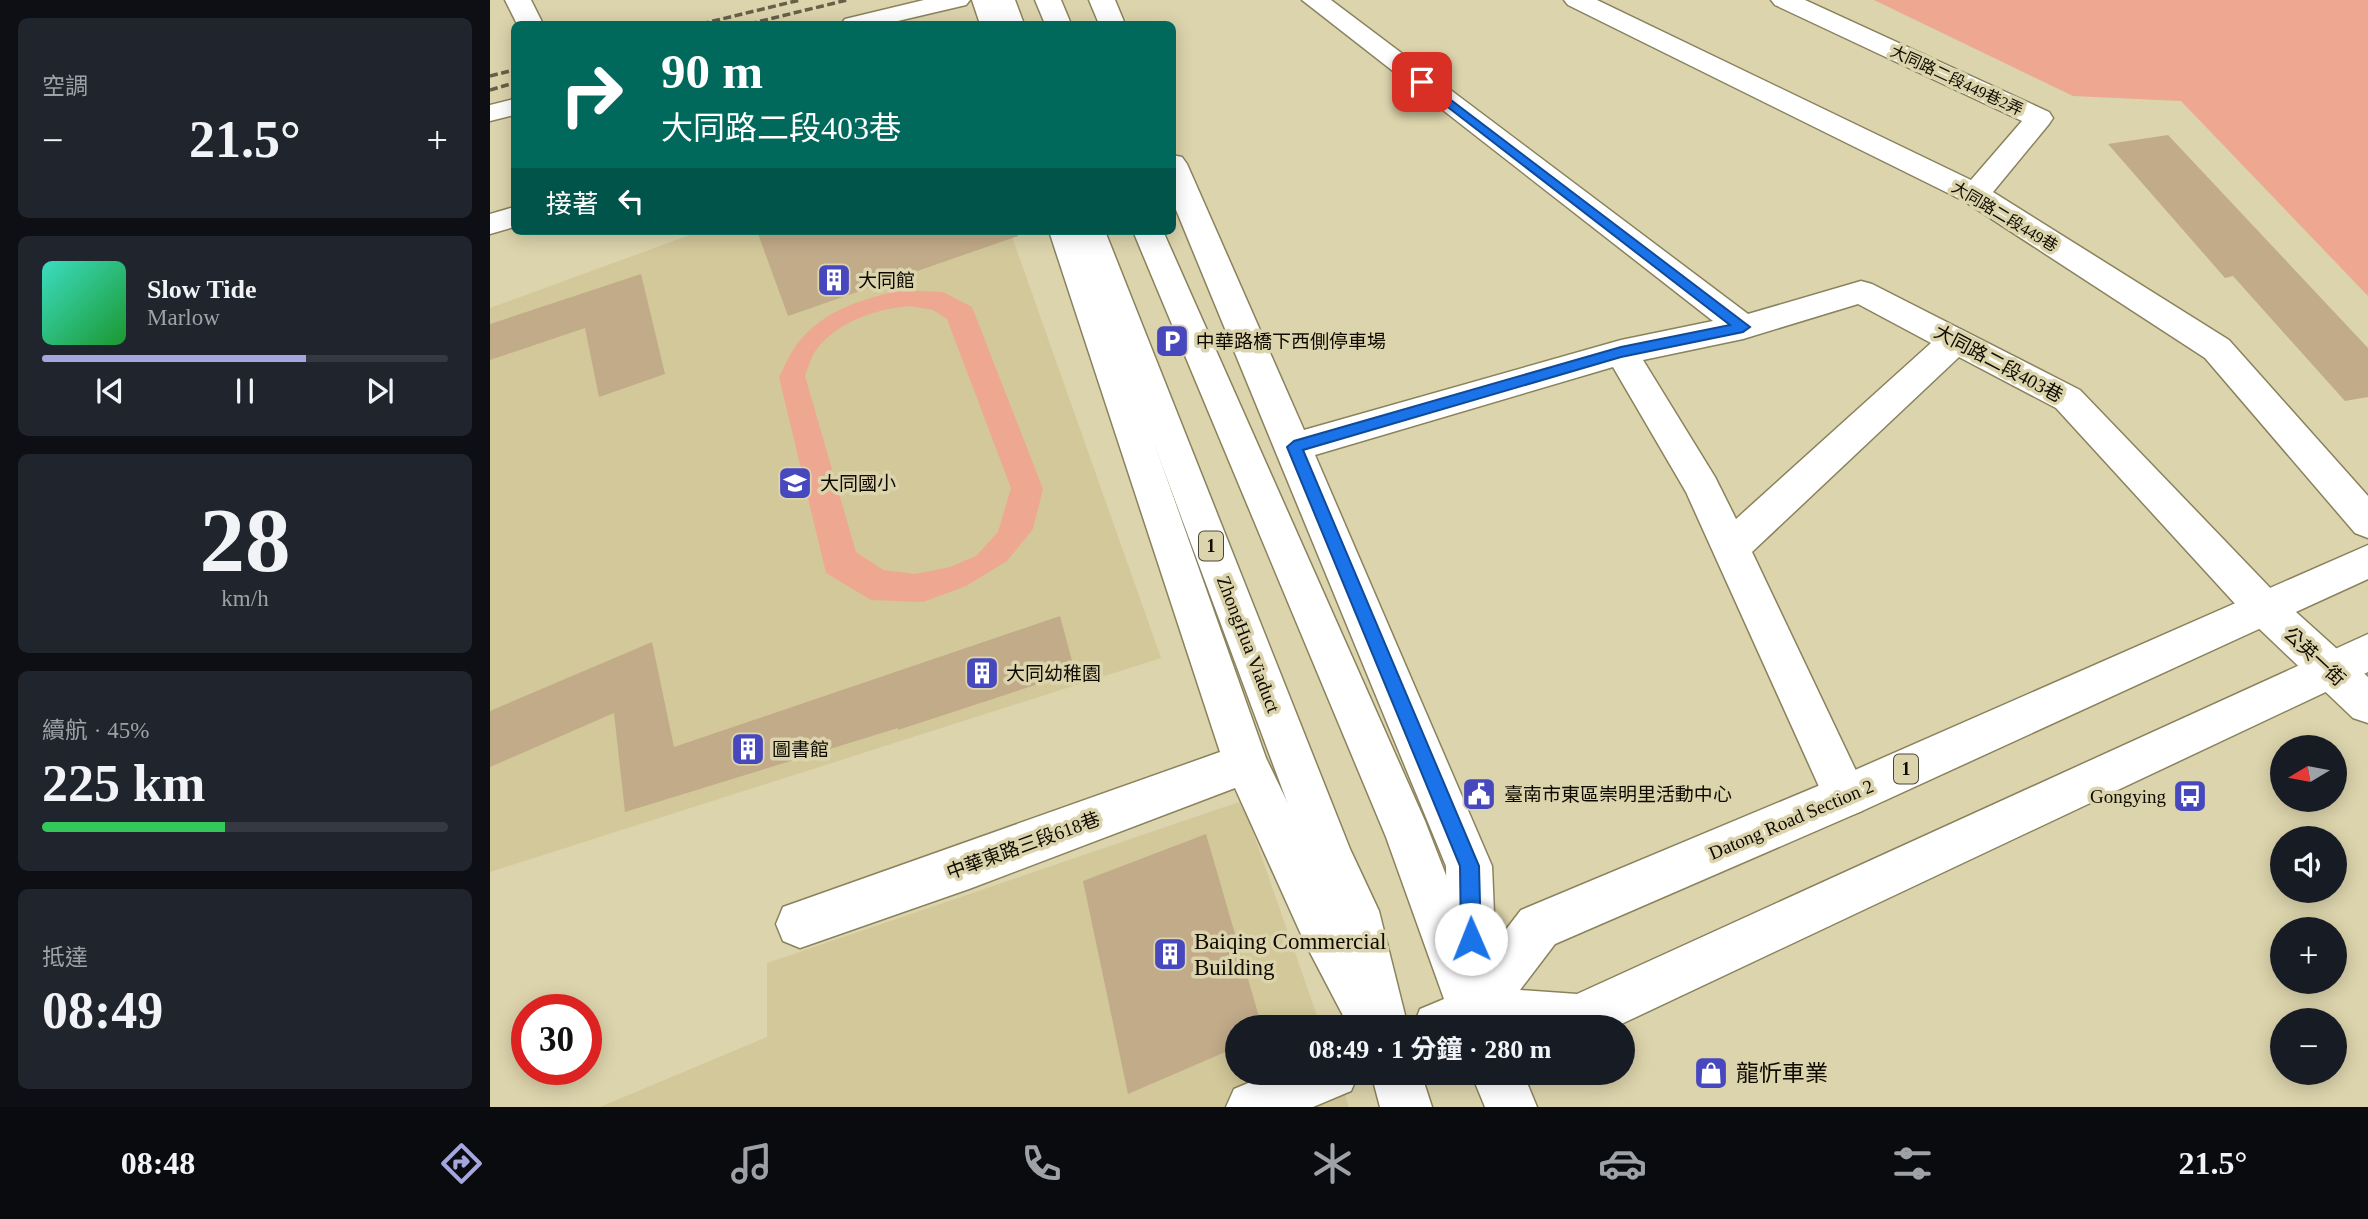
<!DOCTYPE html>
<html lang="zh-TW">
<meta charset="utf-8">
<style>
body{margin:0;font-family:"Times New Roman","Noto Sans TC",serif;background:#20242c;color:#f1f3f6;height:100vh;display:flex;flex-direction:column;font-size:26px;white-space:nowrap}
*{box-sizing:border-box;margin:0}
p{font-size:23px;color:#9ea1a6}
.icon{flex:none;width:38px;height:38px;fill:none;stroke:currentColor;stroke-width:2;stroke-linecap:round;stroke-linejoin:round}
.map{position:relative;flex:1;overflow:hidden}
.side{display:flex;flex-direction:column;gap:18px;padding:18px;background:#0d0f14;width:490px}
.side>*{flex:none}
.top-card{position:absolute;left:21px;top:21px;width:665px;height:214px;border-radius:10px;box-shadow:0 4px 18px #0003;background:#00695c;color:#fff;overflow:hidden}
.needle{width:46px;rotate:260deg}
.buttons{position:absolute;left:1780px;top:735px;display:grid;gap:14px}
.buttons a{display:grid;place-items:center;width:77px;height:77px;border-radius:50%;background:#171b24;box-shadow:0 4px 18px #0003;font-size:35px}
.speed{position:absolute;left:21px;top:994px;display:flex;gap:14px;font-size:35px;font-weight:700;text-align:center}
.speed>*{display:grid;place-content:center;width:91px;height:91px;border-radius:50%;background:#171b24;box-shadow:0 4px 18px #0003;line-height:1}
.speed .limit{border:10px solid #d22;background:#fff;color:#111}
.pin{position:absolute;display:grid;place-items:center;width:60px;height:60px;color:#fff;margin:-30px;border-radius:14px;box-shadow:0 4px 10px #0006}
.me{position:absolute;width:77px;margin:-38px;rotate:359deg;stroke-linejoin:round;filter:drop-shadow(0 0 5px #0008)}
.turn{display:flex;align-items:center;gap:24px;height:147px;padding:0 35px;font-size:32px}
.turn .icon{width:91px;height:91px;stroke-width:2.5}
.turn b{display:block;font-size:49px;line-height:60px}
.then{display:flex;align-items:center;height:66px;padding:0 35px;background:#0003;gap:14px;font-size:26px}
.big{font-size:52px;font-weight:700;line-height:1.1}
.side .tile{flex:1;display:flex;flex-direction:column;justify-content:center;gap:10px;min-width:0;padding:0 24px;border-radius:10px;background:#20242c}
.side .dial{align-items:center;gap:0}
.dial b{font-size:91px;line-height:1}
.song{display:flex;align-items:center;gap:21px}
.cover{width:84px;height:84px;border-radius:10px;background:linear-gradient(135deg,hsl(170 70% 55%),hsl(130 70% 35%))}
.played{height:7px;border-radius:4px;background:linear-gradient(90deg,#a5a6dd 65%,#363941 65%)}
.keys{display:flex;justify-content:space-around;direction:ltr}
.heat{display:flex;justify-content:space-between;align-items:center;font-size:38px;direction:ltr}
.charge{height:10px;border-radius:5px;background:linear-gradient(90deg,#34c759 45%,#363941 0)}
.trip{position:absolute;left:735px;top:1015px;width:410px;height:70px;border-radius:35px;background:#171b24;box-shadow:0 4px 18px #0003;font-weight:700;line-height:70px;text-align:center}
.tab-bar{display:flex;height:112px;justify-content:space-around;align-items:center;background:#090b0e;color:#9ea1a6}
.tab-bar .icon{width:49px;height:49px}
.tab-bar .current{color:#a5a6dd}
.tab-bar b{font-size:32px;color:#f1f3f6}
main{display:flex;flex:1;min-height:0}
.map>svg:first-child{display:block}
.built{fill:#d3c89a}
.green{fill:#eea791;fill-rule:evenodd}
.building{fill:#c2ab89}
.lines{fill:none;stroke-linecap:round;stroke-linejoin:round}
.minor-casing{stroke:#8a825d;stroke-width:3}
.major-casing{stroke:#8a825d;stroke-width:3}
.minor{fill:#fff;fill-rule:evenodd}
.major{fill:#fff;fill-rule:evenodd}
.rail{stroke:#666049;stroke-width:3.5;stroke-dasharray:8 3.5;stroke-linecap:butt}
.route{fill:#1a73e8;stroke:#114b97;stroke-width:2}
.labels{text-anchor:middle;stroke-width:7;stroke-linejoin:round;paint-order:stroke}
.far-street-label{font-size:16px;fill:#0f0b01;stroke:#dcd4ac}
.shield{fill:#dcd4ac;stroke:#4c4734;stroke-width:2}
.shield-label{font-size:18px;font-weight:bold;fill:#0f0b01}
.poi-label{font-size:19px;fill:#0f0b01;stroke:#dcd4ac;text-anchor:start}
.street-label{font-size:19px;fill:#0f0b01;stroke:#dcd4ac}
.near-poi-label{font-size:23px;fill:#0f0b01;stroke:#dcd4ac;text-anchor:start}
</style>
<main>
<section class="side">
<div class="tile"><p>空調</p>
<div class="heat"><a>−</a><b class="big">21.5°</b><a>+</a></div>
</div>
<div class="tile">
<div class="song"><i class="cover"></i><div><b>Slow Tide</b><p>Marlow</p></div></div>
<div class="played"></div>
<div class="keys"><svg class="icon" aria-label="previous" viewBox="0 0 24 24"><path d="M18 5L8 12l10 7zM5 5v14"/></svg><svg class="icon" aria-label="pause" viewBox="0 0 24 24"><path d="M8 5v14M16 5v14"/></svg><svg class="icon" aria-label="next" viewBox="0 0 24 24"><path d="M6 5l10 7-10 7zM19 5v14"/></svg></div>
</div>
<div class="tile dial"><b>28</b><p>km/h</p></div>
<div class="tile"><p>續航 · 45%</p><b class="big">225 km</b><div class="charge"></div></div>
<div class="tile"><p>抵達</p><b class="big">08:49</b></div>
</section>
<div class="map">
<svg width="1878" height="1107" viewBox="0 0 1878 1107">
<rect width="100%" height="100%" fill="#dcd4ac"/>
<g class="built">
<polygon points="211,231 520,231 671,658 0,872 0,308"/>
<polygon points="752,801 831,1027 747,1027 747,1073 847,1073 859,1107 110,1107 277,1037 277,963"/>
</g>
<g class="green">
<polygon points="1384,0 1878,0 1878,296 1691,101 1583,96"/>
<path d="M 411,290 L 453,292 L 482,307 L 553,489 L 543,529 L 517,561 L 476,586 L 433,602 L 381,600 L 336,573 L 289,377 C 295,366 300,353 307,344 C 333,310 373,299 411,290 ZM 420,306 L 443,310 L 457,319 L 521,488 L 508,532 L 486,556 L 460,567 L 425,574 L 393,570 L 366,552 L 315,376 C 318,368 321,357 326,350 C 348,321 386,309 420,306 Z"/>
</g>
<g class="building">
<polygon points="1678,135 1878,348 1878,397 1855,401 1743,276 1735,278 1618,144"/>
<polygon points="267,231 527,231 528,236 298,316"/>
<polygon points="151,274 175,374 109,397 95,328 0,360 0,324"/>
<polygon points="570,616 585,672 408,730 408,728 135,812 124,713 0,767 0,711 162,642 184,747"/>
<polygon points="716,834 772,1027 747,1027 747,1047 638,1094 593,881"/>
</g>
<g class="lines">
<g class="minor-casing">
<g id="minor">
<polygon points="15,0 41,0 53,24 27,24"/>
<polygon points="434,0 480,0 476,5 395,24 351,24 355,19"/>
<polygon points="482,0 508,0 516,24 490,24"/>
<polygon points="599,0 625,0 635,24 609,24"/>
<path d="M 812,0 L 841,0 L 1258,314 L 1371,281 L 1382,284 L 1590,390 L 1787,595 L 1878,677 L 1878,723 L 1863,718 L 1759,619 L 1566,408 L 1469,357 L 1262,552 L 1378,796 L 1372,811 L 1356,817 L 1340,811 L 1196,492 L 1123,367 L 825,455 L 1002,866 L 1008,1009 L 1015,1027 L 965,1027 L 958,1011 L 956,866 L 682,200 L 682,155 L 692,157 L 697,164 L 814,430 L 1131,340 L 1223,321 ZM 1368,304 L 1441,343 L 1246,519 L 1225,477 L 1153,360 L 1253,339 Z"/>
<polygon points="1074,0 1107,0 1481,180 1532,121 1285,5 1281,0 1315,0 1559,112 1563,118 1559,124 1503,192 1739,340 1878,496 1878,538 1865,533 1715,358 1474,201 1078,5"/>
<polygon points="24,99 24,115 0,121 0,105"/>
<polygon points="24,207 24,227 0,234 0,214"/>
<polygon points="559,231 589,231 776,758 848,907 911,1027 859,1027 814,941 745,788 479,889 310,948 293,941 286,924 293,907 730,752"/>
<polygon points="782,1073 869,1073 861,1091 823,1107 736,1107 744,1089"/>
<polygon points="881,1073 931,1073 942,1107 890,1107"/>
<polygon points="981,1073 1033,1073 1047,1107 995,1107"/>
</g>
</g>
<g class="major-casing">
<g id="major">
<polygon points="499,0 525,0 534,24 508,24"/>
<polygon points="545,0 571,0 581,24 555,24"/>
<polygon points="585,231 615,231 860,849 889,911 918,1027 868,1027 842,914 819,861"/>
<polygon points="643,231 673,231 935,821 990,963 1031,910 1340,781 1878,545 1878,579 1372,811 1065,944 1030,990 1087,994 1878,634 1878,672 1125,1027 923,1027 930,1009 954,999 896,837"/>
</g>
</g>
<use href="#minor" class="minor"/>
<use href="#major" class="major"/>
<g class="rail">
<polyline points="211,24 310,0"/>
<polyline points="259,24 357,0"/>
<polyline points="0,76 24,70"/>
<polyline points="0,90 24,83"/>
</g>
</g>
<polygon class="route" points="932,78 1260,327 1253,332 1131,357 813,450 989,866 991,939 988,946 981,949 974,946 971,939 970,866 797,447 804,441 1131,347 1240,325 928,84 926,82"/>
<defs>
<g id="building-square" transform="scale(1.75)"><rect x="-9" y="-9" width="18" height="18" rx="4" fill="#4848be" stroke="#dcd4ac"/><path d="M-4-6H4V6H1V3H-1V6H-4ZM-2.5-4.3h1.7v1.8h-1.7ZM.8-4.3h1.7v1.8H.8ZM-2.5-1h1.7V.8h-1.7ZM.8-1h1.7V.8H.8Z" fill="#fff"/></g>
<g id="parking-square" transform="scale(1.75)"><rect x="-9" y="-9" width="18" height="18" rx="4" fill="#4848be" stroke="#dcd4ac"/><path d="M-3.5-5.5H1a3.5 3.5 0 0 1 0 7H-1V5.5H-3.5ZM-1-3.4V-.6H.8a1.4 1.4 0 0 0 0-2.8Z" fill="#fff"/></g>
<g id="school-square" transform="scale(1.75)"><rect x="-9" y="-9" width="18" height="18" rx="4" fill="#4848be" stroke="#dcd4ac"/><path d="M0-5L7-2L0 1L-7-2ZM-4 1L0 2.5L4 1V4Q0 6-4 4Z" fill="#fff"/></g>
<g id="civic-square" transform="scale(1.75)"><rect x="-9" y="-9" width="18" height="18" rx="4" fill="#4848be" stroke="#dcd4ac"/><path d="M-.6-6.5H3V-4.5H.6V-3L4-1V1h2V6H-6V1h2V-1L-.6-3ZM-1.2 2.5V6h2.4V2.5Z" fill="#fff"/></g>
<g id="bus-square" transform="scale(1.75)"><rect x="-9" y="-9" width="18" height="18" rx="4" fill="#4848be" stroke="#dcd4ac"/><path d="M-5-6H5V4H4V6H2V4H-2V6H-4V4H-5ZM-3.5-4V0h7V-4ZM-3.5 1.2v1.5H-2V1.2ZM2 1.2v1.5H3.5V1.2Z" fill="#fff"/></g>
<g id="shop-square" transform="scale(1.75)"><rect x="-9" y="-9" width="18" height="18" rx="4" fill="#4848be" stroke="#dcd4ac"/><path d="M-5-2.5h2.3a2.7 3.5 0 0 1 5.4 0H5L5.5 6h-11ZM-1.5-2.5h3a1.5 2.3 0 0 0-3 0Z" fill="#fff"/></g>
</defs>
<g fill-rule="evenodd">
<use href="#building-square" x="344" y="280"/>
<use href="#parking-square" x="682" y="341"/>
<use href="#school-square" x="305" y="483"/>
<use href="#building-square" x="492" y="673"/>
<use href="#building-square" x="258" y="749"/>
<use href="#civic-square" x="989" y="794"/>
<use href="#bus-square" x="1700" y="796"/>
<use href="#building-square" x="680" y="954"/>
<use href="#shop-square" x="1221" y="1073"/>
</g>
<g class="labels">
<g class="far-street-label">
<text transform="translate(1467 80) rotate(25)" y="6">大同路二段449巷2弄</text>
<text transform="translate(1515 216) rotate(31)" y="6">大同路二段449巷</text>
</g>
<g class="shield">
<rect x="709" y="531.5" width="24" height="29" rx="5"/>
<rect x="1404" y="754.5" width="24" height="29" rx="5"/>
</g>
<g class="shield-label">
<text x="721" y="552">1</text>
<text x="1416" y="775">1</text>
</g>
<g class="poi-label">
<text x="368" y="287">大同館</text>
<text x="706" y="348">中華路橋下西側停車場</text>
<text x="330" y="490">大同國小</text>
<text x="516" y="680">大同幼稚園</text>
<text x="282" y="756">圖書館</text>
<text x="1014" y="801">臺南市東區崇明里活動中心</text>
<text x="1676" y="803" text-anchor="end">Gongying</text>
</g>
<g class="street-label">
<text transform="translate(1509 363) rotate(28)" y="7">大同路二段403巷</text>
<text transform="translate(759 644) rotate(69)" y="7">ZhongHua Viaduct</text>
<text transform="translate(1825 656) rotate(43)" y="7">公英一街</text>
<text transform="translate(1301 819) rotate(-23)" y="7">Datong Road Section 2</text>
<text transform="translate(533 845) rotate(-20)" y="7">中華東路三段618巷</text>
</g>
<g class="near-poi-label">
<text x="704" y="949">Baiqing Commercial<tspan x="704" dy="26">Building</tspan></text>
<text x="1246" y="1081">龍忻車業</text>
</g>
</g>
</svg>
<div class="buttons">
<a><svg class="needle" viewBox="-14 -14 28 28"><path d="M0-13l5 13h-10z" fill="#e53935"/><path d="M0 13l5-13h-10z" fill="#9ea1a6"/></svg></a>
<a><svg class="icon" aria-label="sound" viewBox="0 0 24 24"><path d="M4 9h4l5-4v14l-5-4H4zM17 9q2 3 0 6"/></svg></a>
<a>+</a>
<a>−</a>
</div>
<div class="speed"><div class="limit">30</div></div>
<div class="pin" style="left:932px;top:82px;background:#d93025"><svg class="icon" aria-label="arrive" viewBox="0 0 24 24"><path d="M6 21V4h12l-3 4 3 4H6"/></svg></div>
<svg class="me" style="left:981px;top:939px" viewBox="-20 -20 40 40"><circle r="19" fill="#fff"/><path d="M0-13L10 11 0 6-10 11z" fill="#1a73e8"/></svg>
<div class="trip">08:49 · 1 分鐘 · 280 m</div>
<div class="top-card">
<div class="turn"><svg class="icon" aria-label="right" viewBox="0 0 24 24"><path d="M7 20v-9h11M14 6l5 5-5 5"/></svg><div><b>90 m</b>大同路二段403巷</div></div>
<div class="then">接著<svg class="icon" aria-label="left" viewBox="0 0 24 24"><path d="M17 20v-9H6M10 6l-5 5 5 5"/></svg></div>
</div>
</div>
</main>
<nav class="tab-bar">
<b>08:48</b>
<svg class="icon current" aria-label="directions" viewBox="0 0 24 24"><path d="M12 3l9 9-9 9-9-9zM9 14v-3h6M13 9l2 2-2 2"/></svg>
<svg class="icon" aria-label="music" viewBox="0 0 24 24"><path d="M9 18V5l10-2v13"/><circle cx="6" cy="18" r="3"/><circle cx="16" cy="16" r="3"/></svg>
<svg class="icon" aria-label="phone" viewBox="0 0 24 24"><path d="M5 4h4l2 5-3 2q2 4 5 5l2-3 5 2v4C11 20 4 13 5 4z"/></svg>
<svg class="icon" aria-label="climate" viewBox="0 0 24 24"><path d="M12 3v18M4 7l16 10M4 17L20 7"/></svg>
<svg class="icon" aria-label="car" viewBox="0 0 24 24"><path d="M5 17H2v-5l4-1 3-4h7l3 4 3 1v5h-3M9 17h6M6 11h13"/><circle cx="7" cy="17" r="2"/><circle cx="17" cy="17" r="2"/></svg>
<svg class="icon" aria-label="filters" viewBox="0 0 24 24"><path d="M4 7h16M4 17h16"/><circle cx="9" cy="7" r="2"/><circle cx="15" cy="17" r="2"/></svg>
<b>21.5°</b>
</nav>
